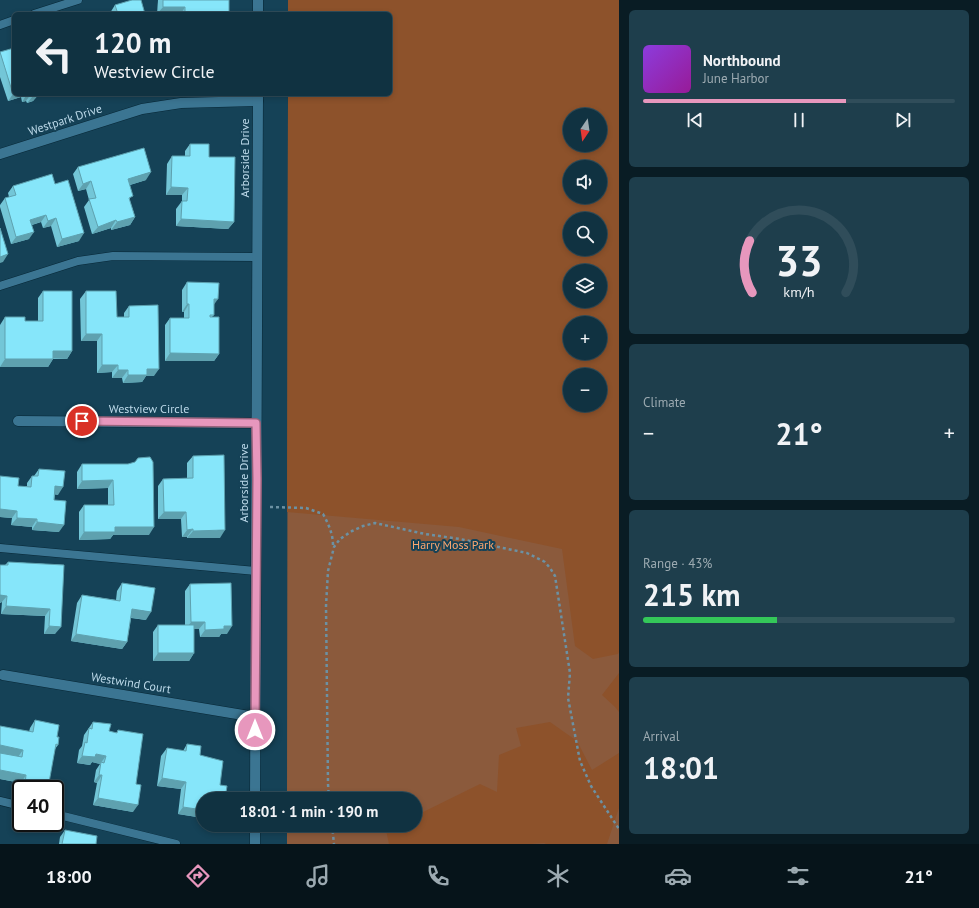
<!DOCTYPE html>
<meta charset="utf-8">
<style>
body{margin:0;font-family:"PT Sans",sans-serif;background:#1e3e4c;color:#f1f3f6;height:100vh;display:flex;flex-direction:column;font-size:15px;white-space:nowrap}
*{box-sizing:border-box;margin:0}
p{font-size:13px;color:#9caab1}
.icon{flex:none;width:22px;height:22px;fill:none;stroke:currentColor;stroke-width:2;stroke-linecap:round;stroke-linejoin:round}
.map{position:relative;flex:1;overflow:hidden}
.side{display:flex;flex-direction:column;gap:10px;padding:10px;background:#091c24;width:360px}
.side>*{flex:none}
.hud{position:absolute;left:12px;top:12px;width:380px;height:84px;border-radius:6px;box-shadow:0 2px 6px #0003,0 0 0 1px #304d5a;background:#103241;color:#f1f3f6;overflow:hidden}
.needle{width:26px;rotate:193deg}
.fabs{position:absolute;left:563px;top:108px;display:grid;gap:8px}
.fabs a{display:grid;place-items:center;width:44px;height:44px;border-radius:50%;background:#103241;box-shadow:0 2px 6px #0003,0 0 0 1px #304d5a;font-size:20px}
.speed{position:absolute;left:12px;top:780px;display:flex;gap:8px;font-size:20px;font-weight:700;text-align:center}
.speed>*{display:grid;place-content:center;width:52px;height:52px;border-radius:50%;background:#103241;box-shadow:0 2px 6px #0003,0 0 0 1px #304d5a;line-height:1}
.speed .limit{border:2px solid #111;border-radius:6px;background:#fff;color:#111}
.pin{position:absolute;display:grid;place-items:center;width:34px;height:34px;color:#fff;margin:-17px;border:2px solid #fff;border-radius:50%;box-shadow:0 1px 4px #0007}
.me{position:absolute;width:44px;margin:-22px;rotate:0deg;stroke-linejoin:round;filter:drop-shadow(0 0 3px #0008)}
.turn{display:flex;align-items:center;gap:14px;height:84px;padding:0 16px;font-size:18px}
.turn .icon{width:52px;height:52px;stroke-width:2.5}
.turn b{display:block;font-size:28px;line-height:34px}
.big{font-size:30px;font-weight:700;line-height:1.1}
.side .tile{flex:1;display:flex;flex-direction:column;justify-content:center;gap:6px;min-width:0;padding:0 14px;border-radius:6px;background:#1e3e4c}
.side .dial{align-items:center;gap:0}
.dial svg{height:104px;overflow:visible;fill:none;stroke:#304d5a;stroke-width:7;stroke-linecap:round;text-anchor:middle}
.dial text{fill:#f1f3f6;stroke:none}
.song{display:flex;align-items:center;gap:12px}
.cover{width:48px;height:48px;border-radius:6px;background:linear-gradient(135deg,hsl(270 70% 55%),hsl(300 70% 35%))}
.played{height:4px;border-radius:2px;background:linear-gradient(90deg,#e797bd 65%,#304d5a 65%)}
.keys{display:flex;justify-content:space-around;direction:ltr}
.heat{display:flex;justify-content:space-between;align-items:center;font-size:22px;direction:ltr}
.charge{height:6px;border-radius:3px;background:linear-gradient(90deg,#34c759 43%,#304d5a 0)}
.trip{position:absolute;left:196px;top:792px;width:226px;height:40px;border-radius:20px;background:#103241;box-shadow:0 2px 6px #0003,0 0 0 1px #304d5a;font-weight:700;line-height:40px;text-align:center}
.tabs{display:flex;height:64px;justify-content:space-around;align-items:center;background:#06141a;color:#9caab1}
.tabs .icon{width:28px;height:28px}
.tabs .active{color:#e797bd}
.tabs b{font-size:18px;color:#f1f3f6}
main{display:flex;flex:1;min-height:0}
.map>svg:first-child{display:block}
.green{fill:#8b5a3c;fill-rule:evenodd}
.forest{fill:#8d522b;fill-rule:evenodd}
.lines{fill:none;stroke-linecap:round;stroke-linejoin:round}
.service-casing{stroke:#072736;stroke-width:9}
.minor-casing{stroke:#072736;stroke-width:11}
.tertiary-casing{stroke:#072736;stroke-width:11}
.path{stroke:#6c91a3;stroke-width:2.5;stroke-dasharray:3 3;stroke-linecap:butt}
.service{stroke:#3b7592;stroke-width:8}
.minor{stroke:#3b7592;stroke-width:10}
.tertiary{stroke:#3b7592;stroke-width:10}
.wall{fill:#73c6d7}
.shaded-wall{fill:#5ea1af}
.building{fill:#86e6fa;stroke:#5ea1af}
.route-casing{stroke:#96627b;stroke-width:10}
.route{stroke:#e797bd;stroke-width:7}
.labels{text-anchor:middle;stroke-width:4;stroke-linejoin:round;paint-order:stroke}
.street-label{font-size:12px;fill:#bddaea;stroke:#154257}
.park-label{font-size:12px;fill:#fda76f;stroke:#154257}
</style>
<main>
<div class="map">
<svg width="619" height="844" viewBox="0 0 619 844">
<rect width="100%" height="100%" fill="#154257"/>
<path class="green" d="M 288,0 L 619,0 L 619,844 L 287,844 L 287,825 L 415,825 L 415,799 L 287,799 L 288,94 L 390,94 L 390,14 L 288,14 ZM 570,115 L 600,115 L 600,145 L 570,145 ZM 570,167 L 600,167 L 600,197 L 570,197 ZM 570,219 L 600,219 L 600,249 L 570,249 ZM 570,271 L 600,271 L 600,301 L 570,301 ZM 570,323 L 600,323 L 600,353 L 570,353 ZM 570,375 L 600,375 L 600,405 L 570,405 Z"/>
<g class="forest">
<path d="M 288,0 L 619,0 L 619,652 L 618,654 L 593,659 L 575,646 L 562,549 L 459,527 L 287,512 L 288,94 L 390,94 L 390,14 L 288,14 ZM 570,115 L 600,115 L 600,145 L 570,145 ZM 570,167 L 600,167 L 600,197 L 570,197 ZM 570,219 L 600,219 L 600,249 L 570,249 ZM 570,271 L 600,271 L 600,301 L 570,301 ZM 570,323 L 600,323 L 600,353 L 570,353 ZM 570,375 L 600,375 L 600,405 L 570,405 Z"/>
<polygon points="619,673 619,712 615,707 602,695"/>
<polygon points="550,722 577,741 592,770 619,753 619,808 607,844 546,844 544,843 530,844 389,844 386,830 396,825 415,825 415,816 480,784 497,792 499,755 521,746 516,728"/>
</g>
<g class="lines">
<g class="service-casing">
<g id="service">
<polyline points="34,14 78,0"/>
<polyline points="0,25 14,20"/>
<polyline points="0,286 78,261 113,256 257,257"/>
<polyline points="0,548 256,571"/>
<polyline points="0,801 21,806"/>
<polyline points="55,814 176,844"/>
</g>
</g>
<g class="minor-casing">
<g id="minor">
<polyline points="0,154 142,109 181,103 258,101"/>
<polyline points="18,421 256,423"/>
<polyline points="3,675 255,717"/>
</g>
</g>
<g class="tertiary-casing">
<g id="tertiary">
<polyline points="258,14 258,0"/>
<polyline points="255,799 258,94"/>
<polyline points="255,825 255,844"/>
</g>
</g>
<g class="path">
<path d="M 270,507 L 306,508 L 323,514 C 329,525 333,534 333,546"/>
<polyline points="329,799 328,784 326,606 328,571 334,547 340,539 352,531 363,526 375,523 425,534 460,539 527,553 545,562 550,568 555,576 570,673 568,698 580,761 591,786 619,829"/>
<polyline points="332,825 334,844"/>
</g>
<use href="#service" class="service"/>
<use href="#minor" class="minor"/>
<use href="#tertiary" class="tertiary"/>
</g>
<g class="wall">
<polygon points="158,0 229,0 229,14 157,14"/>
<polygon points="115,5 145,14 110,14 110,13"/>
<polygon points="0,52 14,94 39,94 33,101 27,103 26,101 22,102 21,97 8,101 0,77"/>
<polygon points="190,144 209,157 234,222 228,229 176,226 176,209 182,201 182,195 166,195 167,164 172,156 185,156 185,151"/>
<polygon points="78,167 146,180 130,185 130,201 135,217 130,225 111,230 111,228 92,234 84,207 89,200 86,189 78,191 73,174"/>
<polygon points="55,184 79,241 57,247 51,226 43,228 41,222 32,225 29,239 11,244 0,207 0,205 5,198 9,197 8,193 13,186"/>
<polygon points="187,282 214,305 214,315 212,317 219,354 214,361 165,361 165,325 170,318 184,318 184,312 182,312 182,290"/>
<polygon points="43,291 72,351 67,359 53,359 48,367 0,367 0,325 5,317 25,321 38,321 38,298"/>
<polygon points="86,291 117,317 124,317 124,313 129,306 154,376 146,376 142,382 123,383 122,378 112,378 112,372 97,373 97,341 81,341 80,299"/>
<polygon points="193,456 220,538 187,538 187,537 182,537 181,519 158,519 158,486 163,479 187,478 187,463"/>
<polygon points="82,464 128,464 149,535 113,535 110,539 79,540 79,512 84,505 108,505 108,488 77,489 77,472"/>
<polygon points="39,469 58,495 55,494 54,500 59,532 32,530 32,527 11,525 12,518 0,517 0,476 18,486 27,486 27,483 32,476 34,476"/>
<polygon points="8,562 64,565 55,634 44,634 45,616 1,614 5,565"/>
<polygon points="122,583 146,620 131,618 127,642 122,649 71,641 77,603 82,595 116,600 117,591"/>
<polygon points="190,584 227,634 221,634 219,637 200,637 199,629 194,629 194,653 189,661 153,661 153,632 158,625 185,625 185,591"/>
<polygon points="35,720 57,737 58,745 55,749 47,789 21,789 21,791 20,791 21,783 0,779 0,726 29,732 30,728"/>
<polygon points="93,722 109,731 116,733 118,730 136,784 133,812 93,805 97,783 94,782 96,770 100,764 92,762 90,765 77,763 79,750 82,746 84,735"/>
<polygon points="187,744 200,755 203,799 203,818 178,814 181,789 157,786 161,756 167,748 183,751"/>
<polygon points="65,830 96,844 59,844 60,837"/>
</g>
<g class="shaded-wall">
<polygon points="163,7 185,7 181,14 157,14"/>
<polygon points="13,94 23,94 21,97 8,101"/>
<polygon points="27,94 31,94 26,101 22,102"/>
<polygon points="35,94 39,94 33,101 27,103 33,96"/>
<polygon points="55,94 61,94 53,96"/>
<polygon points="151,172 146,180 123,187 128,179"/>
<polygon points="91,181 86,189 78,191 83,184"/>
<polygon points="171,187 188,188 182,195 166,195"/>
<polygon points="46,215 41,222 25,227 30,220"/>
<polygon points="135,217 130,225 111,230 117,222"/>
<polygon points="56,218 51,226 43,228 48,221"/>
<polygon points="181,219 234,222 228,229 176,226"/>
<polygon points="116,220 111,228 92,234 98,227"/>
<polygon points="34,232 29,239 11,244 16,237"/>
<polygon points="84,233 79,241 57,247 62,239"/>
<polygon points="8,254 3,262 0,263 0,257"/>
<polygon points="214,299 218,299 213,306"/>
<polygon points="187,304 189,304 184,312 182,312"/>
<polygon points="86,334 102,334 97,341 81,341"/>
<polygon points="53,351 72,351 67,359 48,358"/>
<polygon points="170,353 219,354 214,361 165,361"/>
<polygon points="5,359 53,359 48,367 0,367"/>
<polygon points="102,365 118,365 112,372 97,373"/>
<polygon points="147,369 159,369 154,376 146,376 142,382 123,383 128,375"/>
<polygon points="118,370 128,370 122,378 112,378"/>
<polygon points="113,480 108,488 77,489 82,481"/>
<polygon points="55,486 63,487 58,495 50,494"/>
<polygon points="0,509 17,511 12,518 0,517"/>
<polygon points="164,512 186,512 181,519 158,519"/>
<polygon points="17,518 37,519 32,527 11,525"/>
<polygon points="37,522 64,525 59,532 32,530"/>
<polygon points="115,527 154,527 149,535 113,535 110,539 79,540 84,532"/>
<polygon points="193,529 187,537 182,537 187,530"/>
<polygon points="225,530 220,538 187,538 193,531"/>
<polygon points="0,595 7,596 1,603 0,603"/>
<polygon points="6,606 50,609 45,616 1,614"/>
<polygon points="132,609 151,612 146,620 127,617"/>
<polygon points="191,622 205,622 199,629 186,629"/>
<polygon points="49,626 61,627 55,634 44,634"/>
<polygon points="224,626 232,626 227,634 221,634 219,637 200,637 205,630"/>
<polygon points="76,634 127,642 122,649 71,641"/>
<polygon points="158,653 194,653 189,661 153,661"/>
<polygon points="0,745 23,750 18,757 0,754"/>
<polygon points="96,754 106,756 100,764 92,762 90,765 77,763 82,756"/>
<polygon points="0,770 26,775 21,783 0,779"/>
<polygon points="99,775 102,775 97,783 94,782"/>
<polygon points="162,778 186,782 181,789 157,786"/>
<polygon points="25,784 48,788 47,789 21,789"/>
<polygon points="98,798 138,805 133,812 93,805"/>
<polygon points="183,807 203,810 203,818 178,814"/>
</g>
<g class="building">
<polygon points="132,0 141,0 145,14 118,14 115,5"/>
<polygon points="163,0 229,0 229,14 185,14 185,7 163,7"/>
<polygon points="14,48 14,94 13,94 0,52"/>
<polygon points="190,144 209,144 209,157 235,157 234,222 181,219 182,201 187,201 188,188 171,187 172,156 190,156"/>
<polygon points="144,148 151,172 128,179 133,196 129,198 135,217 117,222 116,220 98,227 89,199 96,198 91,181 83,184 78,167"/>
<polygon points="52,174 55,184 68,180 84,233 62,239 56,218 48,221 46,215 30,220 34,232 16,237 5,198 16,195 13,186"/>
<polygon points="0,228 8,254 0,257"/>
<polygon points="187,282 219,283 218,299 214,299 214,315 210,315 210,317 219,317 219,354 170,353 170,318 189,318 189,304 187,304"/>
<polygon points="43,291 72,291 72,351 53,351 53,359 5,359 5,317 25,317 25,321 43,321"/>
<polygon points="86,291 116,291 117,317 129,317 129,306 158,305 159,369 147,369 147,375 128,375 128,370 118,370 118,365 102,365 102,334 86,334"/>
<polygon points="224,455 225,530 193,531 193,529 187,530 186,512 164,512 163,479 193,478 193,456"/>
<polygon points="150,457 153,462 154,527 115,527 115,532 84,532 84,505 114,505 113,480 82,481 82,464 128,464 135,462 138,458"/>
<polygon points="39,469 65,471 63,487 55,486 54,500 66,501 64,525 37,522 37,519 17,518 17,511 0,509 0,476 19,478 18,486 31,487 32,476 38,476"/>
<polygon points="8,562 64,565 61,627 49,626 50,609 6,606 7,596 0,595 0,565 8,565"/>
<polygon points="122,583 155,588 151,612 132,609 127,642 76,634 82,595 120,601"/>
<polygon points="231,583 232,626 224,626 224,629 205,630 205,622 191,622 190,584"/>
<rect x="158" y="625" width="36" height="28"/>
<polygon points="35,720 59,725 57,737 59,737 58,745 56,744 48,788 25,784 26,775 0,770 0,753 22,757 23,750 0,745 0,726 33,732"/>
<polygon points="93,722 111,724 109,731 117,733 118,730 143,734 136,784 141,785 138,805 98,798 102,775 99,775 101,762 104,763 106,756 96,754 95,757 82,756 85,742 87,743 89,728 92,729"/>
<polygon points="187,744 201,746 200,755 223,761 220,785 227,786 225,799 203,799 203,810 183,807 186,782 162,778 167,748 186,751"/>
<polygon points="65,830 97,836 96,844 62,844"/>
</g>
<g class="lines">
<g class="route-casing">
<polyline id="route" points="82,421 256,423 257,479 255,730"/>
</g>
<use href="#route" class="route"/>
</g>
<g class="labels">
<g class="street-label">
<text transform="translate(65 120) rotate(-18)" y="4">Westpark Drive</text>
<text transform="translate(245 158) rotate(-90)" y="4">Arborside Drive</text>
<text x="149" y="413">Westview Circle</text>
<text transform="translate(244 483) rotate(-90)" y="4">Arborside Drive</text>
<text transform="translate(131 683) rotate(9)" y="4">Westwind Court</text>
</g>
<g class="park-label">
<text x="453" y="549">Harry Moss Park</text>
</g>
</g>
</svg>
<div class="fabs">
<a><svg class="needle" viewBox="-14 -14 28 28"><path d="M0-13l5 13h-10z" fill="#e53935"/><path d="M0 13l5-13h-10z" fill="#9caab1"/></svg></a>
<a><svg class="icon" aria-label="sound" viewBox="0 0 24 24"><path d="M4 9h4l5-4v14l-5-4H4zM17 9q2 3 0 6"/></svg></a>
<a><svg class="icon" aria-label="search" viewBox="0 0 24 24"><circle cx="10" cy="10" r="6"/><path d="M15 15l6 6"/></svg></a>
<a><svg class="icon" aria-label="layers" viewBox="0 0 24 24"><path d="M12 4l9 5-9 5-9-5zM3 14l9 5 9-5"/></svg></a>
<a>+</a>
<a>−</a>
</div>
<div class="speed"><div class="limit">40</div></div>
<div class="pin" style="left:82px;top:421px;background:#d93025"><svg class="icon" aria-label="arrive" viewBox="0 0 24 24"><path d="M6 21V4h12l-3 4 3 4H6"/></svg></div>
<svg class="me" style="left:255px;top:730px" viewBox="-20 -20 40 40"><circle r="17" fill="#e797bd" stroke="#fff" stroke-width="3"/><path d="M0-11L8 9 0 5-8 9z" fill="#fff"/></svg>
<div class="trip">18:01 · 1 min · 190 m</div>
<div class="hud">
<div class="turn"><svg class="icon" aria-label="left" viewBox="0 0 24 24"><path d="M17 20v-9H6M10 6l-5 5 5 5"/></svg><div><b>120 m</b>Westview Circle</div></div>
</div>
</div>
<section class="side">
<div class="tile">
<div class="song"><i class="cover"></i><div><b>Northbound</b><p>June Harbor</p></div></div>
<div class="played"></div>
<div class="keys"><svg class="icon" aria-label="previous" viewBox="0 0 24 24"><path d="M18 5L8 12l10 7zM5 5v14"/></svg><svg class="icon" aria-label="pause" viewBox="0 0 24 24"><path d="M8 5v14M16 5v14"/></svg><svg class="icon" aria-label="next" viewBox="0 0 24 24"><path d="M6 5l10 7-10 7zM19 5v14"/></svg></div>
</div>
<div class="tile dial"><svg viewBox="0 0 100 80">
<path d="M14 69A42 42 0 1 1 86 69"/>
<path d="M14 69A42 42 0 0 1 12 29" stroke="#e797bd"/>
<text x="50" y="56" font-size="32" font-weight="700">33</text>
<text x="50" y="72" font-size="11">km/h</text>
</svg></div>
<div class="tile"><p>Climate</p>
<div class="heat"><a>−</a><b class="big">21°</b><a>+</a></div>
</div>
<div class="tile"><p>Range · 43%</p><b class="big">215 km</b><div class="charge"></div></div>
<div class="tile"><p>Arrival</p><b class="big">18:01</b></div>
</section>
</main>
<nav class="tabs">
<b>18:00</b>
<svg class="icon active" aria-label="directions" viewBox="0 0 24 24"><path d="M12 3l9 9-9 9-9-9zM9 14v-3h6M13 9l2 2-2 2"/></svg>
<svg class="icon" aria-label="music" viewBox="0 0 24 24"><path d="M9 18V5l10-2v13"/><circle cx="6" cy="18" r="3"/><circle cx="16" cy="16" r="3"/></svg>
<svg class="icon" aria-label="phone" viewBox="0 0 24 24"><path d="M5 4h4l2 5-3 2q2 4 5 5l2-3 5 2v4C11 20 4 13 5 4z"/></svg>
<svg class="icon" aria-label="climate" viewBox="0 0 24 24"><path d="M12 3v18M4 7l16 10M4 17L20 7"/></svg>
<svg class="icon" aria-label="car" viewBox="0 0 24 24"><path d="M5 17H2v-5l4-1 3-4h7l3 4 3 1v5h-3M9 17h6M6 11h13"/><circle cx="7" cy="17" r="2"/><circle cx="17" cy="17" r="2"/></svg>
<svg class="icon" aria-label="filters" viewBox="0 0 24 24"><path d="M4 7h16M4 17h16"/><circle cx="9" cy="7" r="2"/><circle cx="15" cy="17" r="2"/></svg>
<b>21°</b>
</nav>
